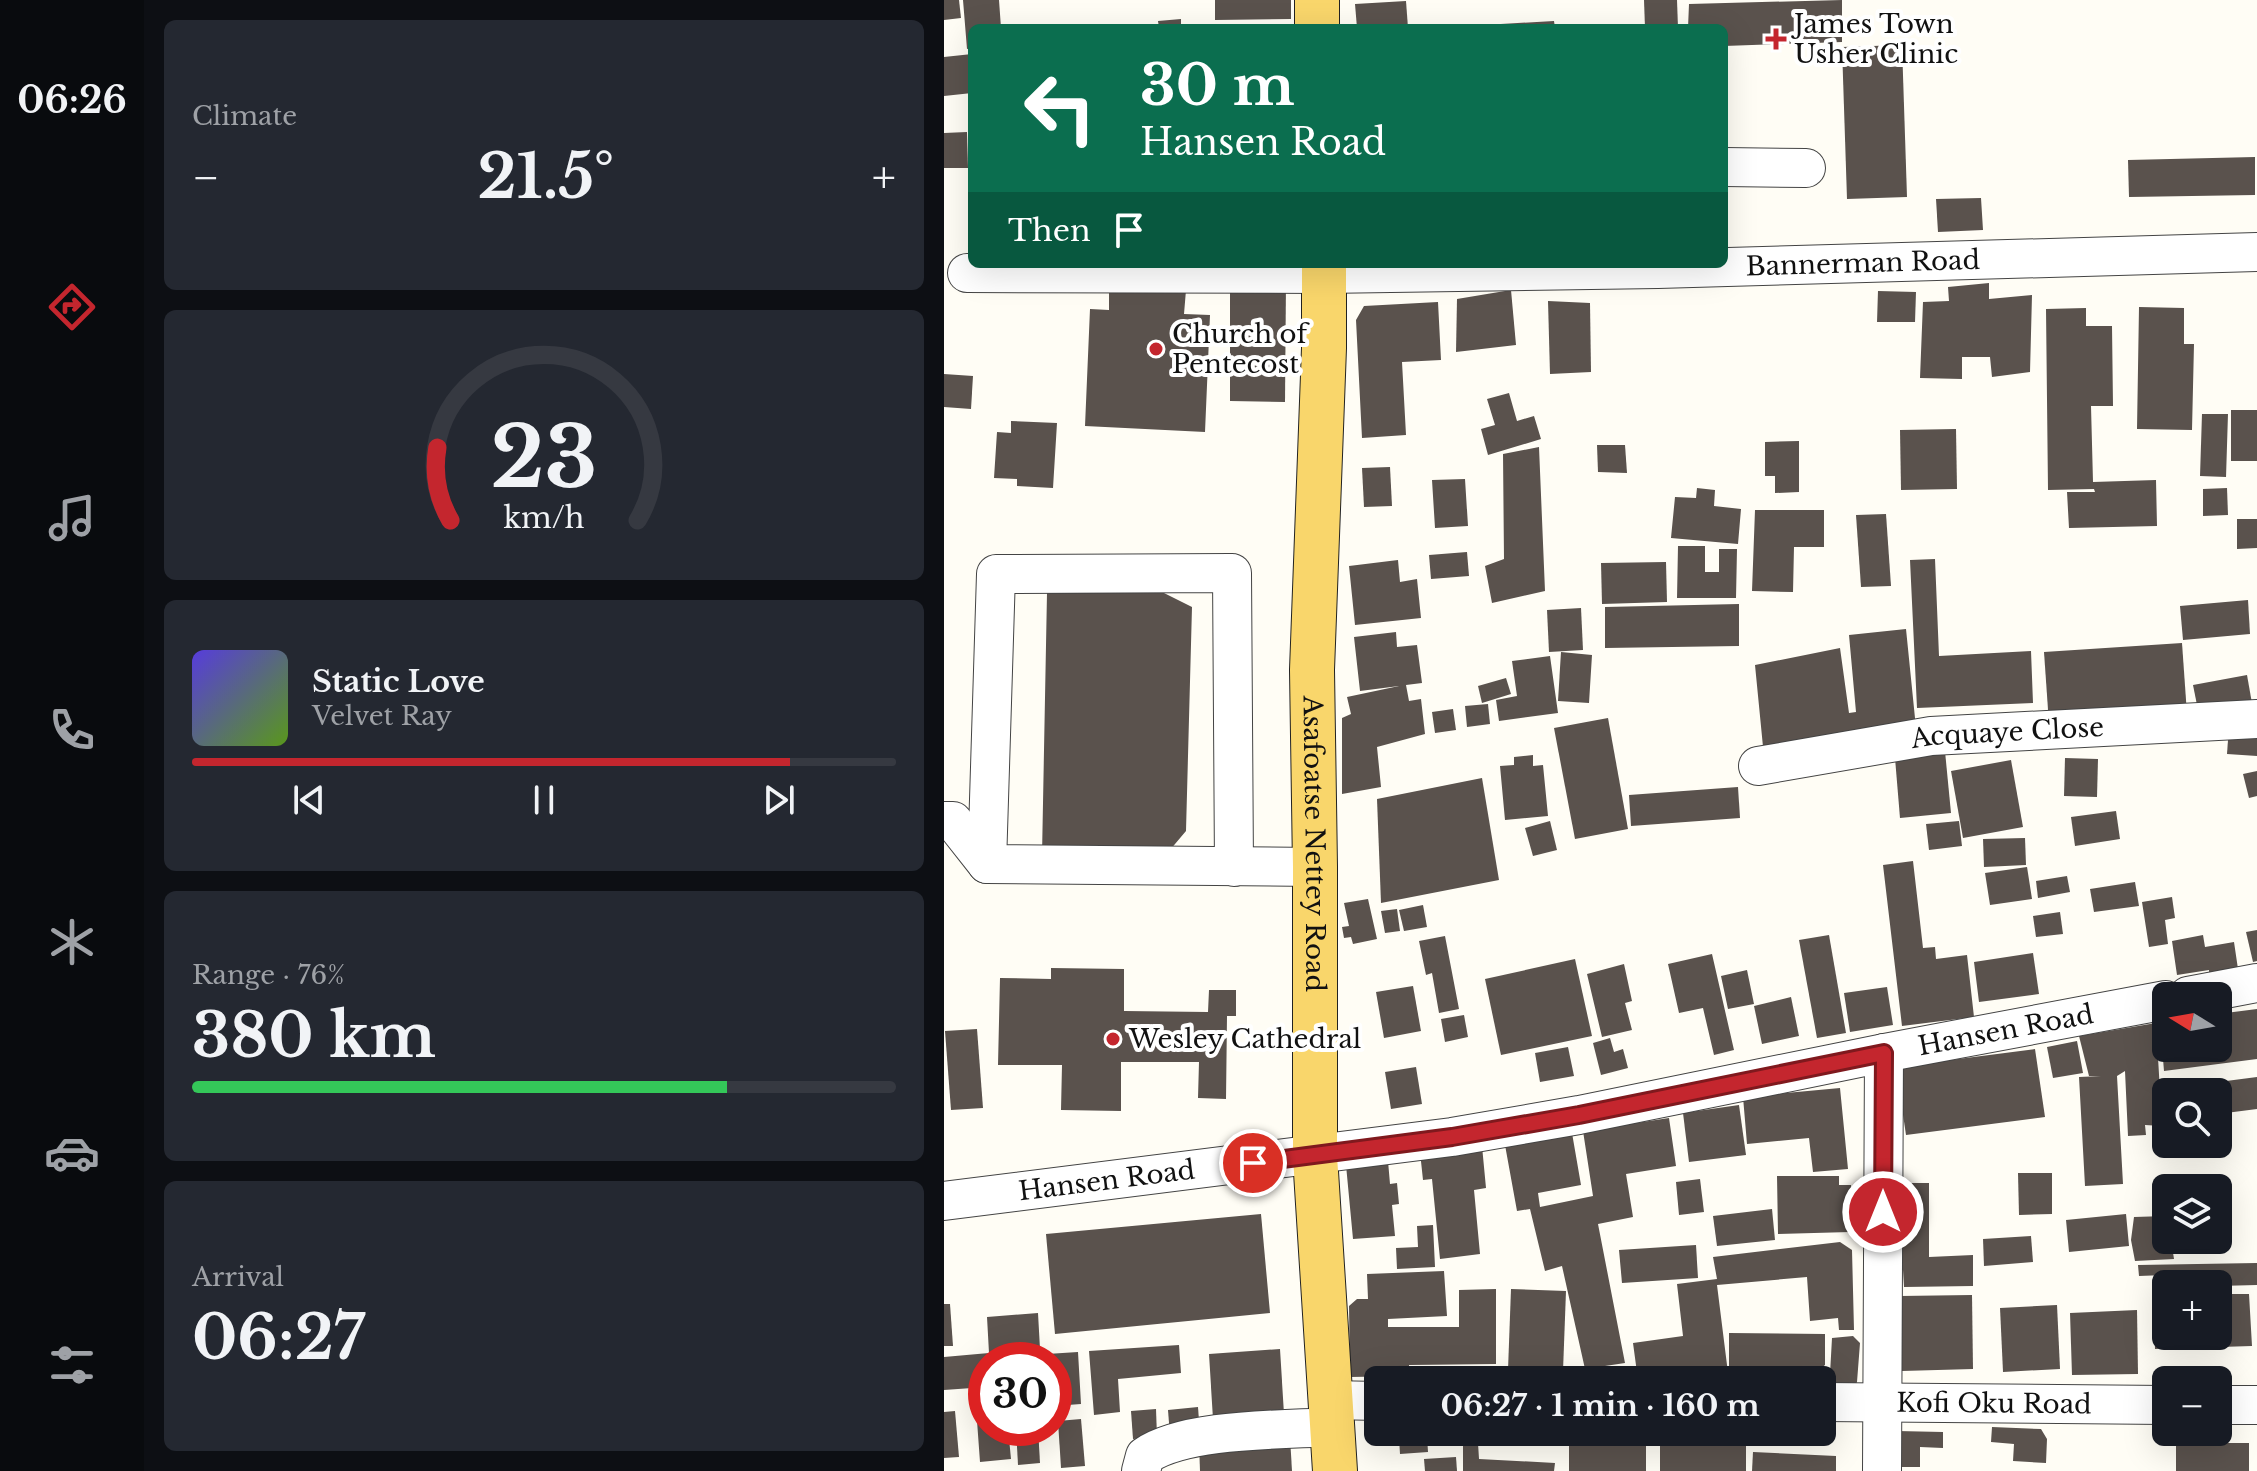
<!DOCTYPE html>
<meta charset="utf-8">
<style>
body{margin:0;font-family:"Libre Baskerville",serif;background:#242831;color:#f1f3f6;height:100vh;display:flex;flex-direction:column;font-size:30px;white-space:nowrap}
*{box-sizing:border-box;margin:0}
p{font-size:26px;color:#9ea1a6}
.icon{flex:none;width:44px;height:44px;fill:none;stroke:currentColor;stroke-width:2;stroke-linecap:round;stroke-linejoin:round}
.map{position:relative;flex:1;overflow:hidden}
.side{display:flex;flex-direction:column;gap:20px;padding:20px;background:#0d0f14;width:800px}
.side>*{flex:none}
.guide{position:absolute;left:24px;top:24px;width:760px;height:244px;border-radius:12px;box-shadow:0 8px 32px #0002;background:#0b6e4f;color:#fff;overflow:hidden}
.needle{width:52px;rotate:281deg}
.fabs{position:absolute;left:1208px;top:982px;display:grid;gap:16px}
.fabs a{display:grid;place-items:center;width:80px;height:80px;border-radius:12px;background:#171b24;box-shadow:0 8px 32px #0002;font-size:40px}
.speed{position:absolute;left:24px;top:1342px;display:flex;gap:16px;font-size:40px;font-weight:700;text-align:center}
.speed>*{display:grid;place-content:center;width:104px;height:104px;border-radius:50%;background:#171b24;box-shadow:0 8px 32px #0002;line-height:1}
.speed .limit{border:12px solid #d22;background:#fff;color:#111}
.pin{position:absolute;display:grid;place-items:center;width:68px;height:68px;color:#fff;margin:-34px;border:4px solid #fff;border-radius:50%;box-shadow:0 2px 8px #0007}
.me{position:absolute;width:88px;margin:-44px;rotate:0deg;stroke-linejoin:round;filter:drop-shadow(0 0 6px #0008)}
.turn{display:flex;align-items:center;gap:28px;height:168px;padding:0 40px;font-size:36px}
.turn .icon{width:104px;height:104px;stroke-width:2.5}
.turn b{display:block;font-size:56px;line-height:68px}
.then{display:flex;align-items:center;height:76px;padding:0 40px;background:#0003;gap:16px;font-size:30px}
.big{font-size:60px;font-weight:800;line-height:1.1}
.side .tile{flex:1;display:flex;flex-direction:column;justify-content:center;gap:12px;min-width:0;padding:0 28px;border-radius:12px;background:#242831}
.side .dial{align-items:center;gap:0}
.dial svg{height:208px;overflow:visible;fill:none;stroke:#363941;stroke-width:7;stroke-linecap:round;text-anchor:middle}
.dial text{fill:#f1f3f6;stroke:none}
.song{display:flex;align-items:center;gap:24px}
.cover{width:96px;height:96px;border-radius:12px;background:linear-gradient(135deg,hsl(250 70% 55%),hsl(90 70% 35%))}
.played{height:8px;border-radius:4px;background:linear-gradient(90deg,#c4262e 85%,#363941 85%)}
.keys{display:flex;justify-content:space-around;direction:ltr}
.heat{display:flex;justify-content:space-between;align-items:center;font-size:44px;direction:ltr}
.charge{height:12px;border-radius:6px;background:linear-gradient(90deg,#34c759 76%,#363941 0)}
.trip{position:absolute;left:420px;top:1366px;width:472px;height:80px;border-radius:12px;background:#171b24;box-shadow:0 8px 32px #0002;font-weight:800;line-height:80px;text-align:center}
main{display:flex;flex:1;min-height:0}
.dock{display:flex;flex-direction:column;width:144px;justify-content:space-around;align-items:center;background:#090b0e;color:#9ea1a6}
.dock .icon{width:56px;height:56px}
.dock .current{color:#c4262e}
.dock b{font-size:36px;color:#f1f3f6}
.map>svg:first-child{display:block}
.building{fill:#5a524d}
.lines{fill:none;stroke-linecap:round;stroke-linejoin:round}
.minor-casing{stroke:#444;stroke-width:40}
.major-casing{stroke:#222;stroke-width:46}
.minor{stroke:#fff;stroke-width:38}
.major{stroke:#f9d66b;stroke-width:44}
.route-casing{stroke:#7f191e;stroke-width:20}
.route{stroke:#c4262e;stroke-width:14}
.poi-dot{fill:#c4262e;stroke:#fff;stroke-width:3}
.labels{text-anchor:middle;stroke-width:8;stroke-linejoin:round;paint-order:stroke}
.poi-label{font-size:26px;fill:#111;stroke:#fff;text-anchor:start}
.street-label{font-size:26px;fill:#111;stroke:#fff}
</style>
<main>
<nav class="dock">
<b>06:26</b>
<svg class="icon current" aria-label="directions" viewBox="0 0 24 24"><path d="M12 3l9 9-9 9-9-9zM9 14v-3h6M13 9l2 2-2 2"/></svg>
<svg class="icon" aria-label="music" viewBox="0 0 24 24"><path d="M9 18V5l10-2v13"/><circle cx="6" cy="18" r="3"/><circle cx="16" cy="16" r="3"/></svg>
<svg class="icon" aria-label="phone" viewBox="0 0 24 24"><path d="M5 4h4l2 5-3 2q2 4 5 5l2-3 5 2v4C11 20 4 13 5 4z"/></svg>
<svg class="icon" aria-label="climate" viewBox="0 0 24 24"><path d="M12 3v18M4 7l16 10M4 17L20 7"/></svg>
<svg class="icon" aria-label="car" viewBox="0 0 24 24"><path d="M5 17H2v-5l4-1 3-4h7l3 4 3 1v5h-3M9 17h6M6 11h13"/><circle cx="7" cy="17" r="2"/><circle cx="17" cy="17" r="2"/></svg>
<svg class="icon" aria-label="filters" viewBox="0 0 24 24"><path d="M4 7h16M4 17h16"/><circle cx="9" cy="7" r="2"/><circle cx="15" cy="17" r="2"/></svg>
</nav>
<section class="side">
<div class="tile"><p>Climate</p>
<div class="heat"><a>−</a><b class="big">21.5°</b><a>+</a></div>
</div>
<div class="tile dial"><svg viewBox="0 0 100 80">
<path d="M14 69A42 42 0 1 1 86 69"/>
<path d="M14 69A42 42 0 0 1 9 41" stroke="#c4262e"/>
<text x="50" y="56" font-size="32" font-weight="700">23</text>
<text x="50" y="72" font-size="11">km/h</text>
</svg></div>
<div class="tile">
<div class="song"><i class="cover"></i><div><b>Static Love</b><p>Velvet Ray</p></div></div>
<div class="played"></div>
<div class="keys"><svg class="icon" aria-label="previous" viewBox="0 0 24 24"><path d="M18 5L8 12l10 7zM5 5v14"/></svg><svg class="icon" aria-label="pause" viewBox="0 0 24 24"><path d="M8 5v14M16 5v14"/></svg><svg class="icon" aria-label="next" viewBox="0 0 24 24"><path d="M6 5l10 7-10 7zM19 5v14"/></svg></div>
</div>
<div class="tile"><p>Range · 76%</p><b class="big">380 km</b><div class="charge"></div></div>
<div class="tile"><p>Arrival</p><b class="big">06:27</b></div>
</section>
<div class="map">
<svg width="1313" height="1471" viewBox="0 0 1313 1471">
<rect width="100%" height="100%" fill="#fffdf5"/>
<g class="building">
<polygon points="0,0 15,0 17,18 0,20"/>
<polygon points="19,0 55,0 57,28 28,28 28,48 23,49"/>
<polygon points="271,0 347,0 347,19 271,20"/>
<polygon points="700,0 733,0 734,28 701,28"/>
<polygon points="898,0 898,42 780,46 780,28 744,28 745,4"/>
<polygon points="462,1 464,28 413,28 411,4"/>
<polygon points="237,19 237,28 215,28 214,21"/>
<polygon points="610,21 611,28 523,28 523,26"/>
<polygon points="958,45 963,197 903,199 898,47"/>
<polygon points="28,54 28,93 0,96 0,57"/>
<polygon points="23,132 24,168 0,168 0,133"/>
<polygon points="1311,157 1311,195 1185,197 1184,160"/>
<polygon points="1037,198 1039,230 994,232 992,199"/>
<polygon points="286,279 342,280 341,402 286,401"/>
<polygon points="1045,283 1045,299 1088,295 1086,372 1048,377 1046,357 1018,357 1018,379 976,378 979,302 1005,301 1004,287"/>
<polygon points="165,289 242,290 240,314 266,315 261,432 141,426 146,309 165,310"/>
<polygon points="567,290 572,345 512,352 513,299"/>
<polygon points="934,291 972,292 971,322 933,322"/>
<polygon points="604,301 646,303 647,372 606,374"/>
<polygon points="494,302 497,360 458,362 462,435 418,438 412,320 420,306"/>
<polygon points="1195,307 1240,308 1240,344 1250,344 1248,430 1193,429"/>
<polygon points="1142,308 1142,326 1168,326 1169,406 1147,406 1149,482 1212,480 1213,526 1125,528 1123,492 1151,492 1150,489 1104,490 1102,309"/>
<polygon points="0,374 29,376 27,409 0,407"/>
<polygon points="565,393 573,421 590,416 597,439 544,455 537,429 551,425 543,399"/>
<rect x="1287" y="410" width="26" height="51"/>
<polygon points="1258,414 1284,414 1282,477 1256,476"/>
<polygon points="67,421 113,423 109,488 73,486 73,479 50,478 53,432 67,433"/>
<polygon points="1012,429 1013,489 957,490 956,430"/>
<polygon points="855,441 855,492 831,493 831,476 821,476 821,442"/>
<polygon points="653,445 681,445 683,473 654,472"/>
<polygon points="595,447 601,591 548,603 541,566 560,559 559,454"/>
<polygon points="446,467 448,506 420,507 418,468"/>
<polygon points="521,479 524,526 491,528 488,480"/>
<polygon points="753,488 771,490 770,506 797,509 794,544 727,538 731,497 752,498"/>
<polygon points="1283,488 1284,515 1259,516 1259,489"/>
<polygon points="811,510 880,510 880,547 850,547 849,592 808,591"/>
<polygon points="942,514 947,586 917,587 912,515"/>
<polygon points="1293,519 1313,519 1313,548 1293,549"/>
<polygon points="734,546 761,546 761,572 775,572 775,549 793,549 792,598 733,598"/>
<polygon points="523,552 525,576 487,579 485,555"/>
<polygon points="991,559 995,656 1087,651 1089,703 973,708 966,560"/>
<polygon points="454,560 456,582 473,579 477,618 411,625 405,566"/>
<polygon points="722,562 723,602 658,604 657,563"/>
<polygon points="156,584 184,585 193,593 220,593 248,607 242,831 220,857 98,856 103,593 148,593"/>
<polygon points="1304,600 1306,634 1239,640 1236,606"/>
<polygon points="795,604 795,646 661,648 661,607"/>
<polygon points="637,608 639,650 605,652 603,610"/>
<polygon points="962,629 972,728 820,757 811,665 896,648 905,713 912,712 905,635"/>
<polygon points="452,632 453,647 473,645 478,683 462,685 465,701 477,699 481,734 433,747 437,787 398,794 398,718 407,714 403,697 455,686 416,691 410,637"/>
<polygon points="1238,643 1243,714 1105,724 1100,652"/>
<polygon points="617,652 648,655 645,703 614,701"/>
<polygon points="606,656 614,713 555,721 552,700 573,696 568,661"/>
<polygon points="1303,675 1309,709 1256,720 1249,685"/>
<polygon points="562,678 567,694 538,703 534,686"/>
<polygon points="544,704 546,724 523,727 521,706"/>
<polygon points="509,709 512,730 491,733 488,712"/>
<polygon points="664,718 684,829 631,839 610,728"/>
<polygon points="1285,726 1313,729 1313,756 1283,754"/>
<polygon points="1000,741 1007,813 956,818 950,746"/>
<polygon points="589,755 589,766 599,765 604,816 561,820 556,766 570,765 570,757"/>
<polygon points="1121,758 1154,759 1153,797 1120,796"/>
<polygon points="1067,760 1079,827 1019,838 1007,771"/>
<polygon points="1313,771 1313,796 1305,798 1299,774"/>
<polygon points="538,778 555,880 437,903 433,799"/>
<polygon points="794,787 796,818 687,826 685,795"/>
<polygon points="1172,811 1176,839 1131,846 1127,817"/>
<polygon points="606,821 613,850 589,856 581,828"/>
<polygon points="1015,821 1018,846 985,850 982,824"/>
<polygon points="1081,838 1082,865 1040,867 1039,839"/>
<polygon points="969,861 979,948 991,947 992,959 1023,955 1030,1017 958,1026 939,865"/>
<polygon points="1083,867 1088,899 1046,905 1041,873"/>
<polygon points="1123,876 1126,892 1094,898 1092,881"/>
<polygon points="1191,882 1195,906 1150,912 1146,889"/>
<polygon points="1228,897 1231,918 1221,920 1224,944 1205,947 1198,902"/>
<polygon points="424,899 433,939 409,944 407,937 400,938 398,927 405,926 400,903"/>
<polygon points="479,905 483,927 460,931 455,910"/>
<polygon points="453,909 456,931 441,933 437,911"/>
<polygon points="1116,912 1119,934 1092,937 1089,916"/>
<polygon points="1313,930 1313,961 1309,962 1302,932"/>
<polygon points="885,935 902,1033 873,1038 855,940"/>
<polygon points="1259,935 1261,947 1290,942 1294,969 1265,974 1265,970 1233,975 1228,941"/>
<polygon points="501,936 515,1009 495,1013 488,973 482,975 475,941"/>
<polygon points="1089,953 1095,994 1035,1002 1030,962"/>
<polygon points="768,954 790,1050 770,1055 759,1008 735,1013 724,964"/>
<polygon points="631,959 648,1036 557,1055 541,979"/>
<polygon points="680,964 688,1001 681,1003 688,1030 658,1037 643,974"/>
<polygon points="107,968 180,969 180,1011 264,1012 265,990 292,990 292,1016 283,1016 282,1099 254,1098 255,1062 177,1062 177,1111 117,1110 118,1065 54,1065 56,978 107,979"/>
<polygon points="803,970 810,1004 784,1009 777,976"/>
<polygon points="469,986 477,1031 440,1038 432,992"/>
<polygon points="943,987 949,1025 906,1032 900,993"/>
<polygon points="847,997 855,1036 818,1044 810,1006"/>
<polygon points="1313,1009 1313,1059 1220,1071 1216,1022 1222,1021 1222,1048 1274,1048 1274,1014"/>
<polygon points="520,1015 524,1037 501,1042 497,1019"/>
<polygon points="1212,1023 1218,1126 1201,1125 1202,1135 1184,1136 1181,1071 1173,1076 1179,1184 1141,1186 1135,1077 1157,1076 1145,1076 1135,1036"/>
<polygon points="33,1029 39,1108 7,1110 1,1031"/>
<polygon points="666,1038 670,1052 679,1049 684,1068 657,1075 649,1043"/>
<polygon points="1133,1041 1139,1073 1109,1078 1103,1047"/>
<polygon points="624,1047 630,1076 596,1082 591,1053"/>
<polygon points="1091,1049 1101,1117 962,1135 952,1067"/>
<polygon points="472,1067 478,1104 447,1109 441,1072"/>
<polygon points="1313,1077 1313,1109 1274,1114 1274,1092 1261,1092 1259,1084"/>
<polygon points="896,1088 904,1169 869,1172 865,1138 803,1144 799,1097"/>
<polygon points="795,1105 802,1155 745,1162 739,1113"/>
<polygon points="725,1118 732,1166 682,1174 689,1217 654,1224 681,1363 641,1369 618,1266 601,1271 586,1209 573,1211 561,1145 628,1133 637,1185 594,1193 596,1207 649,1196 639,1131"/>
<polygon points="538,1146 542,1188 530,1190 536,1254 496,1259 488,1179 479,1180 476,1152"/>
<polygon points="444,1161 446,1184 453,1183 455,1204 448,1205 451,1236 409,1239 402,1165"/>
<polygon points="1074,1173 1108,1173 1108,1214 1075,1215"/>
<polygon points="833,1176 895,1176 895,1185 907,1185 906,1232 834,1234"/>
<polygon points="756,1179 760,1212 735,1215 732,1182"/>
<polygon points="964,1183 985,1183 985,1257 1029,1255 1029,1286 960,1287 959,1270 951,1270 951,1208 964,1208"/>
<polygon points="828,1209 831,1240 773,1246 769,1216"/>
<polygon points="317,1214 326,1313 111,1334 102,1234"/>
<polygon points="1182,1214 1185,1246 1125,1252 1122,1220"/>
<polygon points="1222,1216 1222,1240 1227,1240 1230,1259 1191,1261 1187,1240 1190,1217"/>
<polygon points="489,1225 491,1267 453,1269 452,1248 474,1247 473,1226"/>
<polygon points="1087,1236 1089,1262 1040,1266 1039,1239"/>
<polygon points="1231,1240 1256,1240 1257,1251 1233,1252"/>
<polygon points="896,1242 908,1250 910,1330 895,1330 894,1318 866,1321 863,1277 773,1285 784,1373 726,1380 694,1380 689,1343 739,1336 733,1284 773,1279 769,1257"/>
<polygon points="752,1245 754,1278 678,1283 675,1250"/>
<polygon points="1313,1263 1313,1285 1274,1286 1274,1284 1244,1284 1246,1274 1195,1276 1194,1265"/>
<polygon points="500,1271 503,1316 444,1319 444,1327 515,1327 515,1290 552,1289 552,1364 465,1365 465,1376 406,1377 405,1306 413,1299 424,1299 423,1274"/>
<polygon points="567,1289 622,1291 619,1371 564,1370"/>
<polygon points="1274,1294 1305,1294 1308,1346 1211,1349 1209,1295 1222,1295 1222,1336 1274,1336"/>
<polygon points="1028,1295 1029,1369 958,1371 956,1296"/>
<polygon points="0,1304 6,1304 9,1346 0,1346"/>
<polygon points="1113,1305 1116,1369 1059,1372 1056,1308"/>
<polygon points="1193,1310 1194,1374 1128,1375 1126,1313"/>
<polygon points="94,1313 96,1349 83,1350 84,1360 42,1360 42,1387 0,1390 0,1357 45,1353 43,1317"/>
<polygon points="785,1333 881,1334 881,1365 872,1372 827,1371 827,1380 785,1380"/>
<polygon points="909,1336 916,1343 913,1382 908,1393 878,1394 877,1375 886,1374 888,1338"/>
<polygon points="235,1345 237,1373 174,1379 176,1412 150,1415 145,1351"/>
<polygon points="336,1349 340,1414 269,1419 265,1354"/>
<polygon points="134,1352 137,1404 110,1406 110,1360 103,1360 103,1354"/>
<polygon points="42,1406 42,1428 64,1428 67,1459 36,1462 32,1407"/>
<polygon points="254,1407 256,1434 226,1436 224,1410"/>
<polygon points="212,1409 213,1437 189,1439 187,1411"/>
<polygon points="11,1411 15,1457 0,1458 0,1412"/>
<polygon points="137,1419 141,1466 117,1468 114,1421"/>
<polygon points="1048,1427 1097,1429 1103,1439 1102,1463 1069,1461 1070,1444 1047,1442"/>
<polygon points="72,1428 94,1428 96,1463 74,1465"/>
<polygon points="953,1431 999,1432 999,1448 976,1447 976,1467 952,1467"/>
<polygon points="483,1436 484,1452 456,1454 455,1437"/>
<polygon points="346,1437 348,1471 256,1471 255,1443"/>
<polygon points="702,1441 702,1471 625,1471 625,1443"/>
<polygon points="519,1443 534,1443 535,1459 611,1463 610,1471 519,1471"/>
<rect x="1232" y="1443" width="73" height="28"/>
<polygon points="802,1444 802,1471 716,1471 716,1445"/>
<polygon points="809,1452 892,1456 892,1471 808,1471"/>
<polygon points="512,1457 513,1471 481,1471 480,1459"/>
</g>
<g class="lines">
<g class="minor-casing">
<g id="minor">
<polyline points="780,167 862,168"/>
<path id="s1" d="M 23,273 L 380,274 L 714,269 L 1313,252"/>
<path id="s2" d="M 814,766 L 987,736 L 1313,719"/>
<polyline points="0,821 9,821 43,864 371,867"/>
<polyline points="43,864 52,574 288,573 290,867"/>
<polyline points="1244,996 1313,983"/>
<path id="s3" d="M 0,1201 L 508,1137 L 635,1115 L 940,1053 L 1222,1000"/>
<polyline points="387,1400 434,1401"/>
<path id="s4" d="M 878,1402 L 1222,1405"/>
<polyline points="1274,1405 1313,1405"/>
<path d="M 197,1471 L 201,1456 C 241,1428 338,1430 388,1427"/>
<polyline points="938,1471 940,1053"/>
</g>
</g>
<g class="major-casing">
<g id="major">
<polyline points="373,0 373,28"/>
<path id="s5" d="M 380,264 L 380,348 L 368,670 L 371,867 L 371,1156 L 391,1471"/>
</g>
</g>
<use href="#minor" class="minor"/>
<use href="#major" class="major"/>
</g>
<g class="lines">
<g class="route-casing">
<polyline id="route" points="309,1163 508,1137 635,1115 940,1053 939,1212"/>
</g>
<use href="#route" class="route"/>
</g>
<g class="poi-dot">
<path d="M828 27h8v8h8v8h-8v8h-8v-8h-8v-8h8z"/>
<circle cx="212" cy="349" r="8"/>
<circle cx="169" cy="1039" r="8"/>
</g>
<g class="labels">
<g class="poi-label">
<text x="850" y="33">James Town<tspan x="850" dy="30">Usher Clinic</tspan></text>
<text x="228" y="343">Church of<tspan x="228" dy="30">Pentecost</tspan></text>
<text x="185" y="1048">Wesley Cathedral</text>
</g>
<g class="street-label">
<text dy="9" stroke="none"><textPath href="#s1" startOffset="896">Bannerman Road</textPath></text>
<text dy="9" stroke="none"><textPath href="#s2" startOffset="252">Acquaye Close</textPath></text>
<text dy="9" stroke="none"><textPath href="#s5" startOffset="580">Asafoatse Nettey Road</textPath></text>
<text dy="9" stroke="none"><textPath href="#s3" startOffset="1076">Hansen Road</textPath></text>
<text dy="9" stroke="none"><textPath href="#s3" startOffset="164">Hansen Road</textPath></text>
<text dy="9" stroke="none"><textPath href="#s4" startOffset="172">Kofi Oku Road</textPath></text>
</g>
</g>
</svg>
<div class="fabs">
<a><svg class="needle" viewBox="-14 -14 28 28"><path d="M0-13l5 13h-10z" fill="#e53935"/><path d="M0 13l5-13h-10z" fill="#9ea1a6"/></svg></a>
<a><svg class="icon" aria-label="search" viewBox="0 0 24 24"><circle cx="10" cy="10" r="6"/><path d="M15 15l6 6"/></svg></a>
<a><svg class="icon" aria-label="layers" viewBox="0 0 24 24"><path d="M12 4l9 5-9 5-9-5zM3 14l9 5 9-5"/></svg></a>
<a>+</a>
<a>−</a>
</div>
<div class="speed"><div class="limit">30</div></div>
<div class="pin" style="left:309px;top:1163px;background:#d93025"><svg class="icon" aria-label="arrive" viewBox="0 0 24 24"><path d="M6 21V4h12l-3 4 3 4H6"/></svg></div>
<svg class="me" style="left:939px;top:1212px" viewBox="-20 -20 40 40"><circle r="17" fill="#c4262e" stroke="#fff" stroke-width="3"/><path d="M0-11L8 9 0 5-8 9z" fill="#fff"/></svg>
<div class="trip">06:27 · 1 min · 160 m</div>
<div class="guide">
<div class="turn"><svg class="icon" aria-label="left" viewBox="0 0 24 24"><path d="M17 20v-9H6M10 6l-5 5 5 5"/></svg><div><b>30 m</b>Hansen Road</div></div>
<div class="then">Then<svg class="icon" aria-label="arrive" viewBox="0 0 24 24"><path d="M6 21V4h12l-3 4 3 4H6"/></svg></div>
</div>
</div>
</main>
